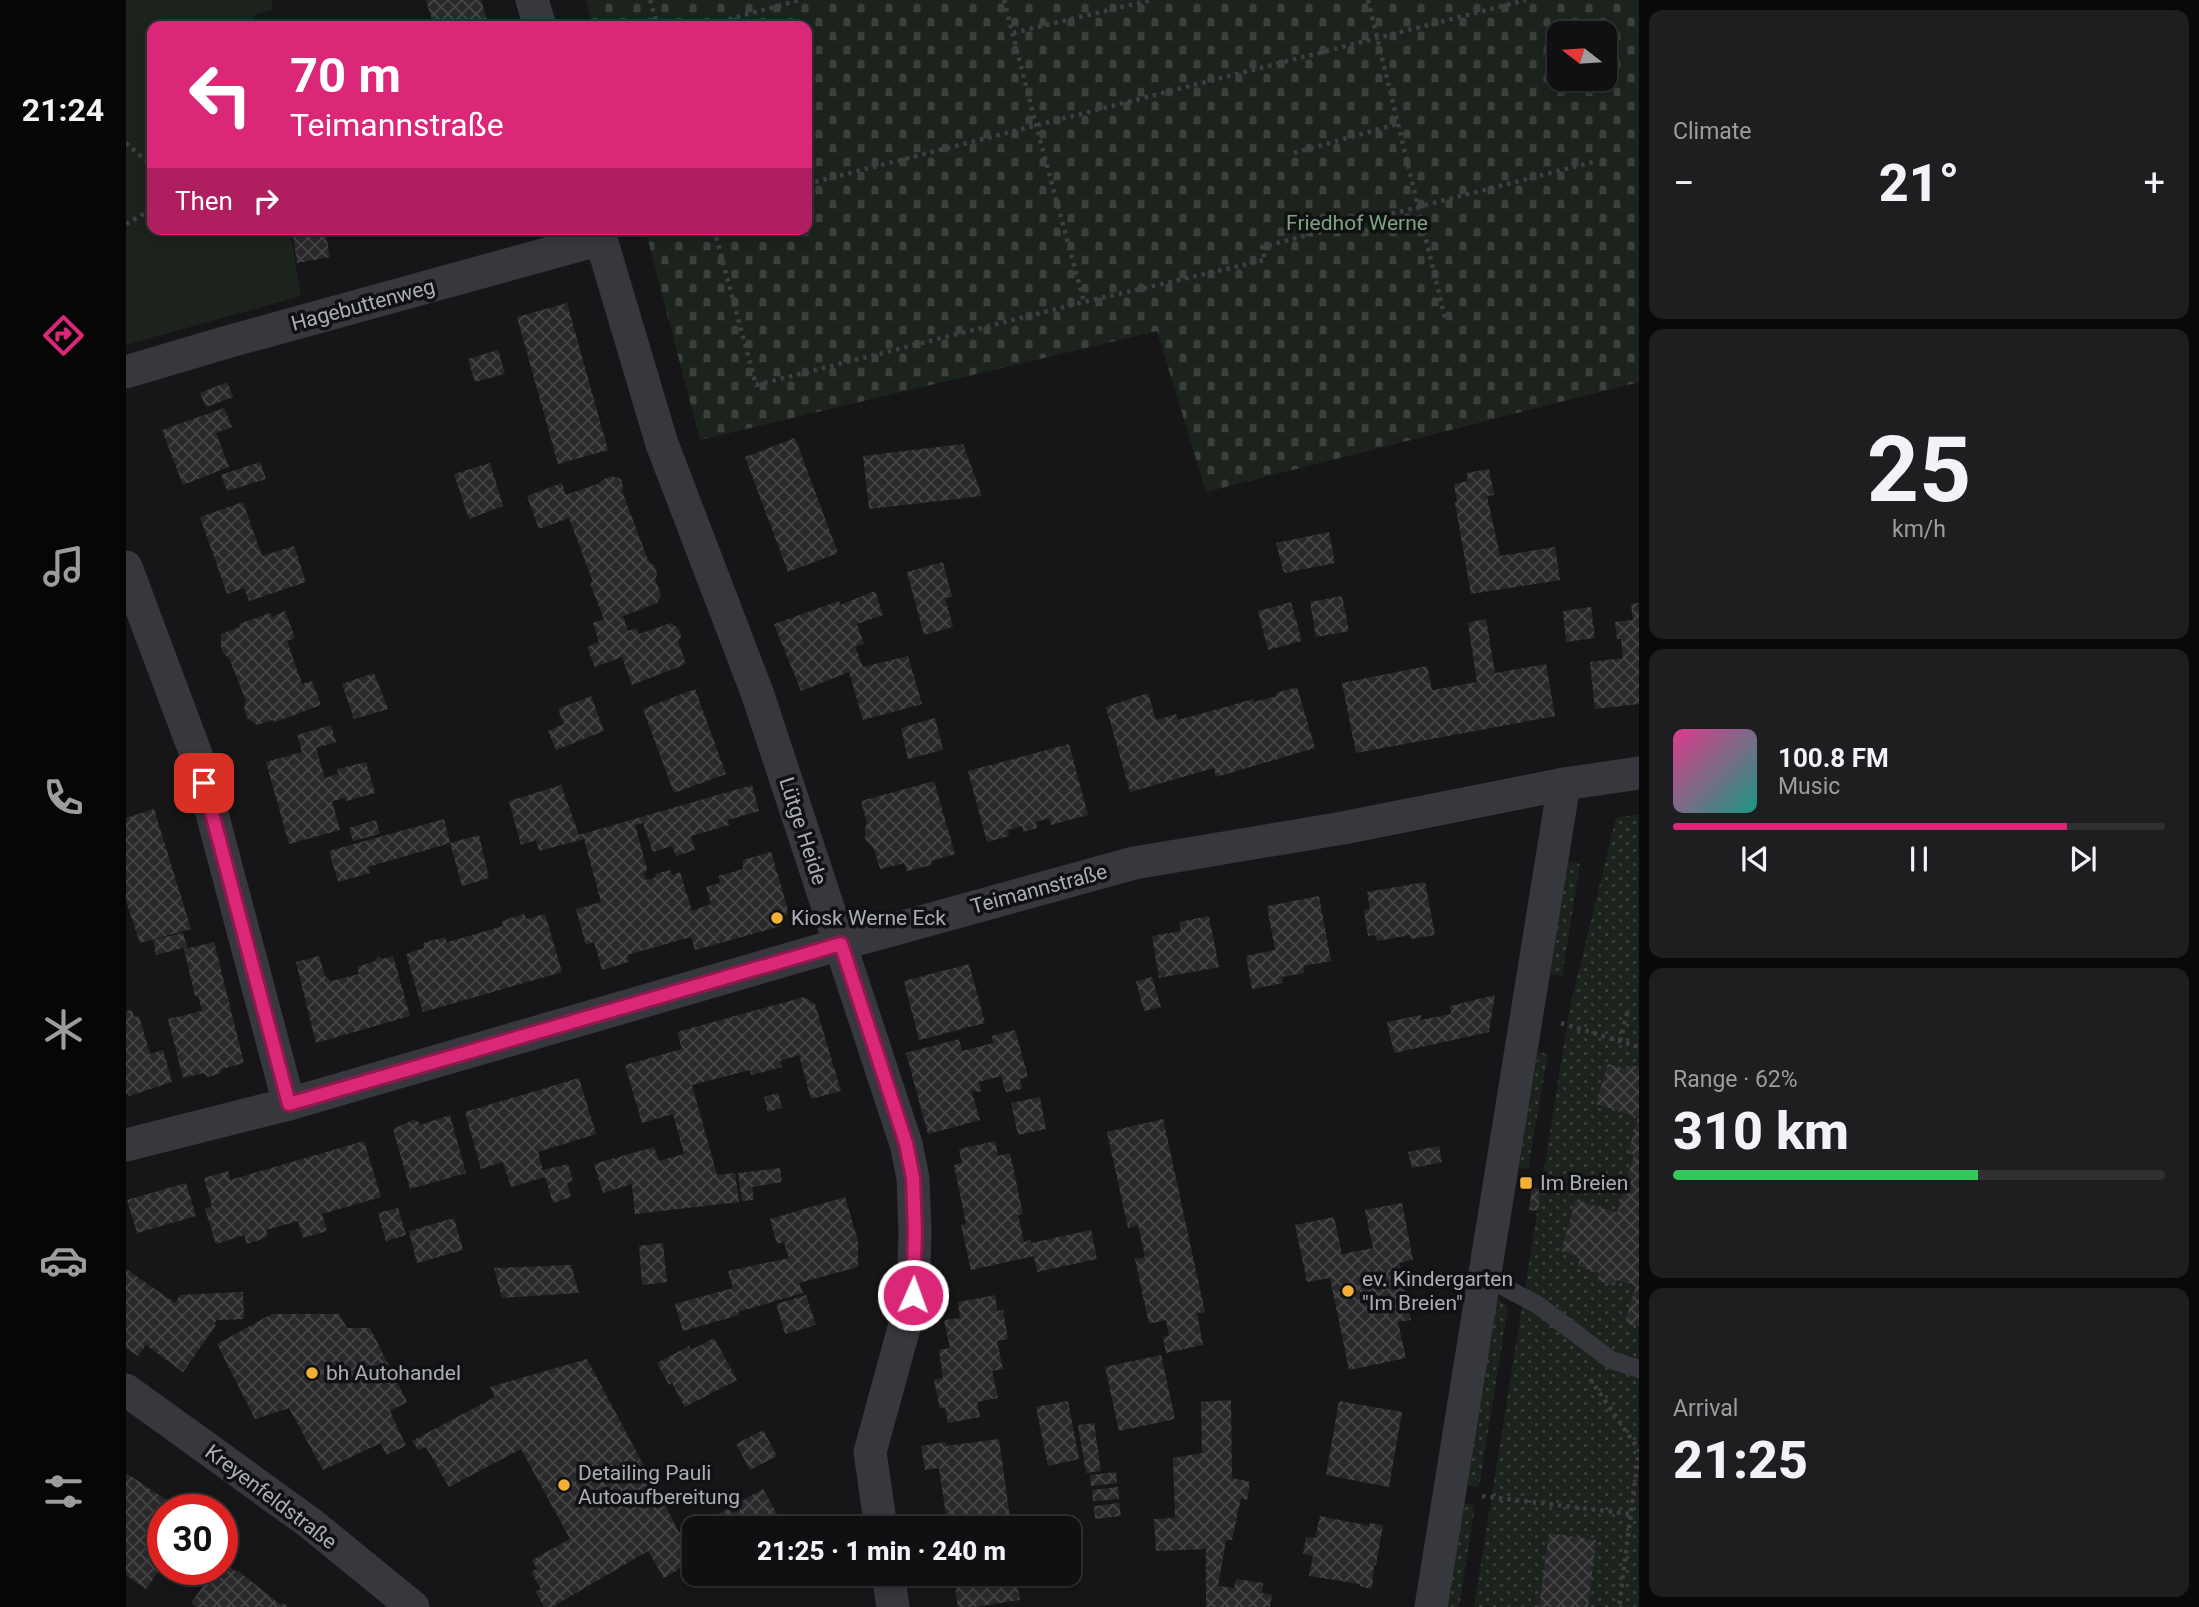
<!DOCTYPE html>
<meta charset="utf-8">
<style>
body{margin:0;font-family:Roboto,sans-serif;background:#1e1e20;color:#f1f3f6;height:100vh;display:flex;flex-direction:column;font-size:26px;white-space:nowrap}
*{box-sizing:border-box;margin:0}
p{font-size:23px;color:#9c9d9f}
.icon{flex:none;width:38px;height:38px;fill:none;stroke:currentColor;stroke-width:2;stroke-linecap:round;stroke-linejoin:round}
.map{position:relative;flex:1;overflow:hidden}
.sheet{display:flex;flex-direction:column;gap:10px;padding:10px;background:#09090a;width:560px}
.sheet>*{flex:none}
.guide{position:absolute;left:21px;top:21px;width:665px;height:214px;border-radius:14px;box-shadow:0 4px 10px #0003,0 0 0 2px #303032;background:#db2777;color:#fff;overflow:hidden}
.needle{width:46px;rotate:287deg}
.controls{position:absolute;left:1421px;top:21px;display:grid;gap:14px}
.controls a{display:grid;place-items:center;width:70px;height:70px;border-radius:14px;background:#101012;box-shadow:0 4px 10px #0003,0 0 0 2px #303032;font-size:35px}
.speed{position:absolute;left:21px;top:1494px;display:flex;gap:14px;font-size:35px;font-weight:700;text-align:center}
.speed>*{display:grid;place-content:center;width:91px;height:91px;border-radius:50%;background:#101012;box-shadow:0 4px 10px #0003,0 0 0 2px #303032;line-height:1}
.speed .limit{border:10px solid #d22;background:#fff;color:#111}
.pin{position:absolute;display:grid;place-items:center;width:60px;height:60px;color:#fff;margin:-30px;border-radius:14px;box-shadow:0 4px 10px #0006}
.me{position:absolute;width:77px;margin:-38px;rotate:2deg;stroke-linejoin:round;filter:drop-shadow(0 0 5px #0008)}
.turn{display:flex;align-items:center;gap:24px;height:147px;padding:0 28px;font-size:32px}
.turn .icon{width:91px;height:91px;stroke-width:2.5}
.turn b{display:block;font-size:49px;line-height:60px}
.then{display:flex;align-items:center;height:66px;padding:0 28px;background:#0003;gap:14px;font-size:26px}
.big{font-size:52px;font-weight:800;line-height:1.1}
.sheet .widget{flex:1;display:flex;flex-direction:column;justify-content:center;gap:10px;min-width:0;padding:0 24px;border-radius:14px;background:#1e1e20}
.sheet .dial{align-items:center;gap:0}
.dial b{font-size:91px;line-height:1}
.song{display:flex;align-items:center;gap:21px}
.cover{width:84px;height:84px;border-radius:10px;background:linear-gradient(135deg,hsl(330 70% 55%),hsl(170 70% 35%))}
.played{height:7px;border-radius:4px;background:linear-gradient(90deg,#db2777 80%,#303032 80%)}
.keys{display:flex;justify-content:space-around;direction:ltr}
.heat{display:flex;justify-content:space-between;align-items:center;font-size:38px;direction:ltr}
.charge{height:10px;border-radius:5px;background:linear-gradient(90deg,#34c759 62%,#303032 0)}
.trip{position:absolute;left:556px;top:1516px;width:399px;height:70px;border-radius:14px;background:#101012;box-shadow:0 4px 10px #0003,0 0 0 2px #303032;font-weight:800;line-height:70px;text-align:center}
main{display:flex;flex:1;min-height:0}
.tab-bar{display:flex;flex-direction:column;width:126px;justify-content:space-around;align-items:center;background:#060607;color:#9c9d9f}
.tab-bar .icon{width:49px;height:49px}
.tab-bar .selected{color:#db2777}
.tab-bar b{font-size:32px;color:#f1f3f6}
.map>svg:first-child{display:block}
.grass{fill:url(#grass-dots)}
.cemetery{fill:url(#cemetery-stones);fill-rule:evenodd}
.green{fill:#1c231d}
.building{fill:url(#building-cross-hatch)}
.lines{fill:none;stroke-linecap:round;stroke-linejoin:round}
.path{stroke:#3d3f44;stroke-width:4.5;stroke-dasharray:3.5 5;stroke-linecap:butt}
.lane{stroke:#37383d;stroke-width:18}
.street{stroke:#37383d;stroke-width:33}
.route-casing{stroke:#8e194d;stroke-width:18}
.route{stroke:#db2777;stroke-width:12}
.poi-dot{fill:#f2b134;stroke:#111113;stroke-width:2.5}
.labels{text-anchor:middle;stroke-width:7;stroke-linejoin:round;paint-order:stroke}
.park-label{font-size:21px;fill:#7fa381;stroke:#111113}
.street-label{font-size:21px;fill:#a8adb8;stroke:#111113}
.poi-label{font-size:21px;fill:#a8adb8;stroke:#111113;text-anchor:start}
</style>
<main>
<nav class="tab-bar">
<b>21:24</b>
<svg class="icon selected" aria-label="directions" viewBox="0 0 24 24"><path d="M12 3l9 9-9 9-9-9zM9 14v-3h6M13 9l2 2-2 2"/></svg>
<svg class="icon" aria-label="music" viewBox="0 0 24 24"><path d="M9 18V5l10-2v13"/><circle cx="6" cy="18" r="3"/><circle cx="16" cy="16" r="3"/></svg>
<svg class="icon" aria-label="phone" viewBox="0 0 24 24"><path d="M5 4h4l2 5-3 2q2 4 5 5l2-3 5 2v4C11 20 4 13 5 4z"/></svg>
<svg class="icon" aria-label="climate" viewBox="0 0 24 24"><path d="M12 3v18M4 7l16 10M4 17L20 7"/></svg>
<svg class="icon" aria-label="car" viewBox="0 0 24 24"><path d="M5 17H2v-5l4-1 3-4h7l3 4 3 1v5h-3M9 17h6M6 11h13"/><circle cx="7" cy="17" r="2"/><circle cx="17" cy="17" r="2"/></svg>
<svg class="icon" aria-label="filters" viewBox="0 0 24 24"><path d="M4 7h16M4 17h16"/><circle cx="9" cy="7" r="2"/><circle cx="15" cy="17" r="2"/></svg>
</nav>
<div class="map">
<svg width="1513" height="1607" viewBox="0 0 1513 1607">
<defs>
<pattern id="grass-dots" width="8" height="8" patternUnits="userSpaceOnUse" patternTransform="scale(1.75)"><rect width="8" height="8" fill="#1c231d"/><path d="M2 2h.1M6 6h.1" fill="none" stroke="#3a403c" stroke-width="1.8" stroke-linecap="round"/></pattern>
<pattern id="cemetery-stones" width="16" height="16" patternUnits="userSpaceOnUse" patternTransform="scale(1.75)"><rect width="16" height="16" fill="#1c231d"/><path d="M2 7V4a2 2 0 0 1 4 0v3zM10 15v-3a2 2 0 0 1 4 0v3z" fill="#3a403c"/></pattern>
<pattern id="building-cross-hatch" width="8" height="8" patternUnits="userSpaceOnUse" patternTransform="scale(1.75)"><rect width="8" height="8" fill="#29292c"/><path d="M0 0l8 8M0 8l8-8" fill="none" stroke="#454548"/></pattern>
</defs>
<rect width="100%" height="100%" fill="#161618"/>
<g class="grass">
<polygon points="1513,814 1513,1607 1348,1607 1444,1007 1490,818"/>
<polygon points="1442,861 1454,864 1436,976 1424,974"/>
<polygon points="1412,1052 1422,1054 1402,1169 1393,1167"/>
<polygon points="1371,1298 1382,1307 1353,1487 1339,1485"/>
<polygon points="1336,1503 1349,1505 1333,1607 1320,1607"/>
</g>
<path class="cemetery" d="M 460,0 L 1513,0 L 1513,382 L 1080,492 L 1031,331 L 574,440 L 519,229 L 681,229 L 681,26 L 467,26 ZM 1433,33 L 1479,33 L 1479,79 L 1433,79 Z"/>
<polygon class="green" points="0,0 146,0 147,10 128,15 130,26 26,26 26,229 164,229 175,296 0,345"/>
<g class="building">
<polygon points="300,0 355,0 363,26 308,26"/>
<polygon points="199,230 204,257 171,263 167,236"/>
<polygon points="441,303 482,450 432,464 391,317"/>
<polygon points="372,350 379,374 349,382 342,359"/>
<polygon points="101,382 107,397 80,407 74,393"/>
<polygon points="98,408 106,427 90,433 103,467 57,485 36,430"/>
<polygon points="669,438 712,553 662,572 619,457"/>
<polygon points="837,444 856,496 743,509 737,456"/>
<polygon points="134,462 140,479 101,491 95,475"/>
<polygon points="364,463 377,506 343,519 328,474"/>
<polygon points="1363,469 1368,495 1361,496 1374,556 1429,547 1434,580 1345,594 1329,503 1331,502 1328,484 1342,481 1341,473"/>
<polygon points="485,476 495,479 497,487 496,491 522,560 529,567 531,574 529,579 535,595 531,603 497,616 502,631 510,628 513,634 545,623 553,629 555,636 552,642 560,664 506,685 496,657 469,667 461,647 473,642 467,623 478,619 464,583 467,582 443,518 413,529 401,496 436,483 440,495 474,483 476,480"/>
<polygon points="117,502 136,556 168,546 180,582 123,601 118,588 101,594 74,517"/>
<polygon points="1203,532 1209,563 1158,573 1150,543"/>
<polygon points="817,562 826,597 819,598 827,627 798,635 781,572"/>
<polygon points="749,591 757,615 731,624 738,644 729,646 737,667 782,656 796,704 737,720 723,672 675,691 648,624 713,601 714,605"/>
<polygon points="1216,596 1223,631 1190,637 1184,602"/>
<polygon points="1165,602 1176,641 1142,650 1132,611"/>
<polygon points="1513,603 1513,704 1469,709 1464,662 1497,658 1495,639 1491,639 1489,622 1507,620 1505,604"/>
<polygon points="1465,607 1469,638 1440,642 1437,611"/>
<polygon points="159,611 169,638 161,641 176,684 186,681 195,705 149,722 147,720 131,725 121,718 118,709 120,701 103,658 97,653 95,646 95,634 114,627 113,624 144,613 146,617"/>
<polygon points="1360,619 1369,673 1420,664 1429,716 1230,753 1216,683 1301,666 1306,690 1351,682 1342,623"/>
<polygon points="248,673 262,709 228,719 216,684"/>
<polygon points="1171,687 1189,748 1090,777 1088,768 1004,792 980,707 1022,693 1030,720 1050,714 1052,720 1128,699 1128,702 1151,696 1150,693"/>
<polygon points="569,689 600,774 548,793 517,709"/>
<polygon points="465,696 478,731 430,750 422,731 438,724 432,709"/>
<polygon points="809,718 817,750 782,759 775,728"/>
<polygon points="205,725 210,742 190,748 199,778 212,774 211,769 240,762 249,793 220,801 219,798 206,801 214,830 163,844 140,762 176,752 171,735"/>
<polygon points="943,744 962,815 925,825 923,818 910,822 911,828 897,832 896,826 882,830 883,836 861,842 842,771"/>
<polygon points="808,781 829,854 805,861 806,865 781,871 778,863 754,869 748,849 739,839 739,830 741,823 735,801"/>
<polygon points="435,785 453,835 626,785 633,811 602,820 603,825 565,836 569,850 550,856 546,846 527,852 517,823 509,825 521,869 518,874 520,880 530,877 529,874 544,870 546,875 554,872 566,911 585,904 580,887 594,883 593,876 617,869 617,860 645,852 662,910 655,926 569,950 565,937 501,955 503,962 476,970 468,942 460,945 450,909 475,902 458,839 413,851 410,840 395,845 383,801"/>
<polygon points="28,809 65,929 14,943 0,901 0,818"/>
<polygon points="318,819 324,843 353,835 363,878 336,886 324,843 242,867 244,873 212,882 203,851"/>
<polygon points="250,820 254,834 227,841 223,828"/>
<polygon points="1299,882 1309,935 1285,939 1284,935 1251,941 1249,935 1242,936 1238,910 1244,909 1241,892"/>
<polygon points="1193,896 1205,961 1177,966 1178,973 1156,977 1157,983 1126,989 1120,956 1149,950 1141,906"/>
<polygon points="398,914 400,919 419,914 436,972 297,1012 280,954 298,948 297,943 319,937 321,942 350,934 377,926 376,921"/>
<polygon points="1083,916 1093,967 1033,978 1026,936 1055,931 1053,922"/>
<polygon points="57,933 61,947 30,955 27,940"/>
<polygon points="88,942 118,1063 97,1069 92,1074 82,1077 77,1073 57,1078 42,1019 76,1011 72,995 69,996 58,949"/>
<polygon points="193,956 199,976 205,981 233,974 231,967 249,961 252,956 257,959 267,956 284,1016 190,1043 170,962"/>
<polygon points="843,964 859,1023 793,1040 778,981"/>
<polygon points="1026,977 1035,1007 1018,1011 1010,981"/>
<polygon points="1369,995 1363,1032 1268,1053 1261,1022 1295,1015 1295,1020 1325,1014 1324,1006"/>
<polygon points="678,997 689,1004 715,1091 685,1099 673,1055 654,1061 656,1067 625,1075 624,1070 566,1085 591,1175 609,1173 613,1202 509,1214 506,1184 477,1193 468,1164 528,1147 533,1161 558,1154 547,1114 516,1123 499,1065 556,1049 551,1032"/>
<polygon points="6,1010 8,1017 13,1016 24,1054 37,1050 46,1082 3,1096 2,1093 0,1094 0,1011"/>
<polygon points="889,1030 902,1077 894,1079 896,1089 880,1092 875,1076 853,1082 855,1091 851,1092 845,1089 854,1120 802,1134 780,1053 833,1039 836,1051 867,1043 866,1036"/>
<polygon points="1482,1064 1503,1070 1505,1065 1513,1067 1513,1117 1470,1104"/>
<polygon points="453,1078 470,1134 412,1152 417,1170 442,1164 447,1181 441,1183 445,1197 427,1203 419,1177 385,1187 377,1162 355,1169 339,1112"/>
<polygon points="652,1093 656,1108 642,1112 638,1097"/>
<polygon points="914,1097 920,1129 892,1135 885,1103"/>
<polygon points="324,1115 340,1173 284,1189 267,1129 287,1120 293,1122 294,1125"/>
<polygon points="1512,1118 1513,1118 1513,1327 1499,1323 1510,1285 1490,1280 1488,1286 1471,1280 1474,1273 1452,1266 1454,1256 1435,1251 1450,1200 1491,1213 1508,1155 1502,1153"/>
<polygon points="1037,1119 1079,1312 1071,1313 1077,1345 1040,1353 1037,1337 1043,1336 1040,1320 1023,1324 1009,1259 1019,1257 1012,1225 1002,1228 981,1132"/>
<polygon points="238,1141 255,1197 196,1214 201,1231 177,1238 172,1221 140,1230 142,1237 121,1244 118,1235 90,1244 79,1209 86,1206 78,1178 102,1171 104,1180"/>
<polygon points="869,1141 872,1156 884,1153 897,1214 892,1215 898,1242 904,1240 905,1243 965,1230 971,1259 911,1272 908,1256 845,1270 835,1225 840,1224 828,1165 836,1163 833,1149"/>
<polygon points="1313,1146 1316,1162 1286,1168 1282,1152"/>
<polygon points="654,1168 656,1182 626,1187 628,1200 616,1201 612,1173"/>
<polygon points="60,1183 70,1216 11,1233 1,1200"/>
<polygon points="1406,1188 1415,1189 1412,1211 1403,1210"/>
<polygon points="719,1197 732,1241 732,1267 673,1283 677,1293 612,1312 613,1315 557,1331 549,1304 607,1288 602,1271 663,1258 658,1242 651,1244 644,1219"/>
<polygon points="1276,1203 1287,1260 1273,1263 1285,1320 1272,1322 1280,1358 1223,1370 1204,1278 1181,1282 1169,1225 1208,1217 1216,1254 1247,1248 1239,1210"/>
<polygon points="272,1208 280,1235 260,1241 252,1213"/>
<polygon points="328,1218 337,1250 291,1263 283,1231"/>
<polygon points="537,1243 541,1282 516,1285 513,1246"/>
<polygon points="445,1265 453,1293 376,1298 368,1268"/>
<polygon points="0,1269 49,1303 54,1295 117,1292 118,1319 91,1320 88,1324 90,1325 57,1372 20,1345 12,1356 0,1348"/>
<polygon points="680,1295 690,1325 659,1334 650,1304"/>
<polygon points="869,1295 871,1311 877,1310 882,1339 871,1341 877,1369 866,1371 872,1398 851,1402 854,1417 822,1423 819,1407 814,1409 808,1380 817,1378 813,1350 824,1348 818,1320 834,1318 832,1302"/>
<polygon points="146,1314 213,1314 221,1328 244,1328 281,1402 264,1411 280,1446 260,1455 255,1443 197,1470 163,1408 129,1419 91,1344"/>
<polygon points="588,1338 611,1380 559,1407 546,1383 543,1385 531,1363 563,1346 565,1350"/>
<polygon points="1035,1355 1049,1419 993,1431 979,1367"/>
<polygon points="461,1359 568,1560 538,1578 522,1551 426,1607 418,1607 410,1592 415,1589 405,1572 411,1569 406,1560 444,1539 395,1449 323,1487 300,1447 292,1450 286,1441 369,1397 364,1387"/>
<polygon points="1105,1400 1106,1478 1124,1482 1121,1500 1115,1498 1106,1540 1100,1540 1092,1586 1108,1588 1110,1579 1137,1583 1136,1593 1146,1595 1144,1607 1080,1607 1080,1549 1030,1551 1028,1519 1049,1518 1047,1458 1076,1453 1075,1402"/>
<polygon points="942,1401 953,1459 922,1466 910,1407"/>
<polygon points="1213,1401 1276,1412 1263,1487 1200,1475"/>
<polygon points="968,1423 975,1471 960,1473 952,1425"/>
<polygon points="637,1430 651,1456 624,1470 610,1444"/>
<polygon points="873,1439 884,1518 882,1519 883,1528 822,1528 813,1468 799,1470 795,1446 819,1442 820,1446"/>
<polygon points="990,1472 991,1483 965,1486 964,1475"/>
<polygon points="0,1473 48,1505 47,1507 52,1510 37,1510 37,1565 20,1589 0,1575"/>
<polygon points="992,1487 993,1499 967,1501 966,1490"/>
<polygon points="637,1489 659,1528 586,1528 582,1520"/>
<polygon points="993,1503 995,1516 969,1519 968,1506"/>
<polygon points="1194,1516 1243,1526 1244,1523 1257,1525 1250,1565 1248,1565 1246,1589 1233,1586 1234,1584 1183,1576 1187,1556 1177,1554 1180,1537 1189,1538"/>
<polygon points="1423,1533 1470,1540 1462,1607 1413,1607"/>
<polygon points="96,1561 111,1572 112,1571 155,1605 157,1603 163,1607 70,1607 65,1603 89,1570 96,1570"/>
<polygon points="827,1573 890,1573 894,1600 848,1607 832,1607"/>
</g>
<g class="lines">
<g class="path">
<polyline points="524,0 532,26"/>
<polyline points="878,0 910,125 958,302"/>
<polyline points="1242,0 1319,318"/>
<polyline points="578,26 674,0"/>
<polyline points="887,33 1025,0"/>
<polyline points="0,143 26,166"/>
<polyline points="1168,153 1271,124"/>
<polyline points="681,184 1400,0"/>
<polyline points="0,224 26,209"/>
<polyline points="588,229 630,385 958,302 1139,260 1136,247 1471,161"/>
<polyline points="1435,1023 1513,1047"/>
<polyline points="1494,1041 1502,1010"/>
<polyline points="1464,1379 1513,1450 1493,1607"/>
<polyline points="1356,1496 1505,1514"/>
</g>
<polyline class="lane" points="1359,1277 1412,1305 1485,1360 1513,1369"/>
<g class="street">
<polyline points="406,0 414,26"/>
<polyline points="472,229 536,444 632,695 780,1144 787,1178 789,1232 787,1295 744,1452 755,1528"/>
<polyline points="0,372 101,342 475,239"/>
<polyline points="0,567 71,757 163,1104"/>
<polyline points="0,1145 163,1104 715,944 1008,863 1217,828 1438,784 1513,773"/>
<polyline points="0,1390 184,1523 287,1607"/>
<polyline points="762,1573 767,1607"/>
<polyline points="1305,1607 1438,784"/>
</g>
</g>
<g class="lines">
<g class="route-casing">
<polyline id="route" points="78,783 163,1104 715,944 780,1143 787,1178 789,1232 787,1295"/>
</g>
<use href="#route" class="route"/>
</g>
<g class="poi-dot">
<circle cx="651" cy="918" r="7"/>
<rect x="1393" y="1176" width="14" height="14" rx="3.5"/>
<circle cx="1222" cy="1291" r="7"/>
<circle cx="186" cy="1373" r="7"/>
<circle cx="438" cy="1485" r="7"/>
</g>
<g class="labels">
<g class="park-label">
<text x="1231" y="230">Friedhof Werne</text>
</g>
<g class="street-label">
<text transform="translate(237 305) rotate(-15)" y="7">Hagebuttenweg</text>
<text transform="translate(677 831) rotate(72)" y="7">Lütge Heide</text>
<text transform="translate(913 889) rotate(-15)" y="7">Teimannstraße</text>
<text transform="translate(145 1497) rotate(37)" y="7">Kreyenfeldstraße</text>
</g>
<g class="poi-label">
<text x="665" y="925">Kiosk Werne Eck</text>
<text x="1414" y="1190">Im Breien</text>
<text x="1236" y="1286">ev. Kindergarten<tspan x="1236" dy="24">"Im Breien"</tspan></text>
<text x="200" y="1380">bh Autohandel</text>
<text x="452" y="1480">Detailing Pauli<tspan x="452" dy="24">Autoaufbereitung</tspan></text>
</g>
</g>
</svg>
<div class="controls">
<a><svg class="needle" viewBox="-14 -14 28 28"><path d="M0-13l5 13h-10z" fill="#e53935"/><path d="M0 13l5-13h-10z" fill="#9c9d9f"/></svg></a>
</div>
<div class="speed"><div class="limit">30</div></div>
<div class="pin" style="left:78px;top:783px;background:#d93025"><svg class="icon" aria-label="arrive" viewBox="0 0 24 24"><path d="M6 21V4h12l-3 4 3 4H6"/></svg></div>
<svg class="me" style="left:787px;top:1295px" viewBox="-20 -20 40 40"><circle r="17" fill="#db2777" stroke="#fff" stroke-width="3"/><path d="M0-11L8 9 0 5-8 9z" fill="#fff"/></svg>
<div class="trip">21:25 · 1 min · 240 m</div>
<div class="guide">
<div class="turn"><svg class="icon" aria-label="left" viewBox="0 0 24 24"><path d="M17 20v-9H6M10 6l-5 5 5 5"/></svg><div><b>70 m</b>Teimannstraße</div></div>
<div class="then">Then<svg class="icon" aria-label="right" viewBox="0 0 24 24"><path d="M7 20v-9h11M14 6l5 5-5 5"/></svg></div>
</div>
</div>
<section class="sheet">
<div class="widget"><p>Climate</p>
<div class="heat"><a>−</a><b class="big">21°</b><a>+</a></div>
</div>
<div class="widget dial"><b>25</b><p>km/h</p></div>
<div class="widget">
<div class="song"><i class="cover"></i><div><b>100.8 FM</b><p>Music</p></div></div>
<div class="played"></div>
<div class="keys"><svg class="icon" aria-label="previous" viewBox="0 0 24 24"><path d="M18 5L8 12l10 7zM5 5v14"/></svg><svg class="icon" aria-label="pause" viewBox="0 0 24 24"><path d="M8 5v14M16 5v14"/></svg><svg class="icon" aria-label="next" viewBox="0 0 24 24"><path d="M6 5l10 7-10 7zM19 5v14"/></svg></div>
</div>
<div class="widget"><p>Range · 62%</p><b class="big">310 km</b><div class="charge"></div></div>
<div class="widget"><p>Arrival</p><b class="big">21:25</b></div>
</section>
</main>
